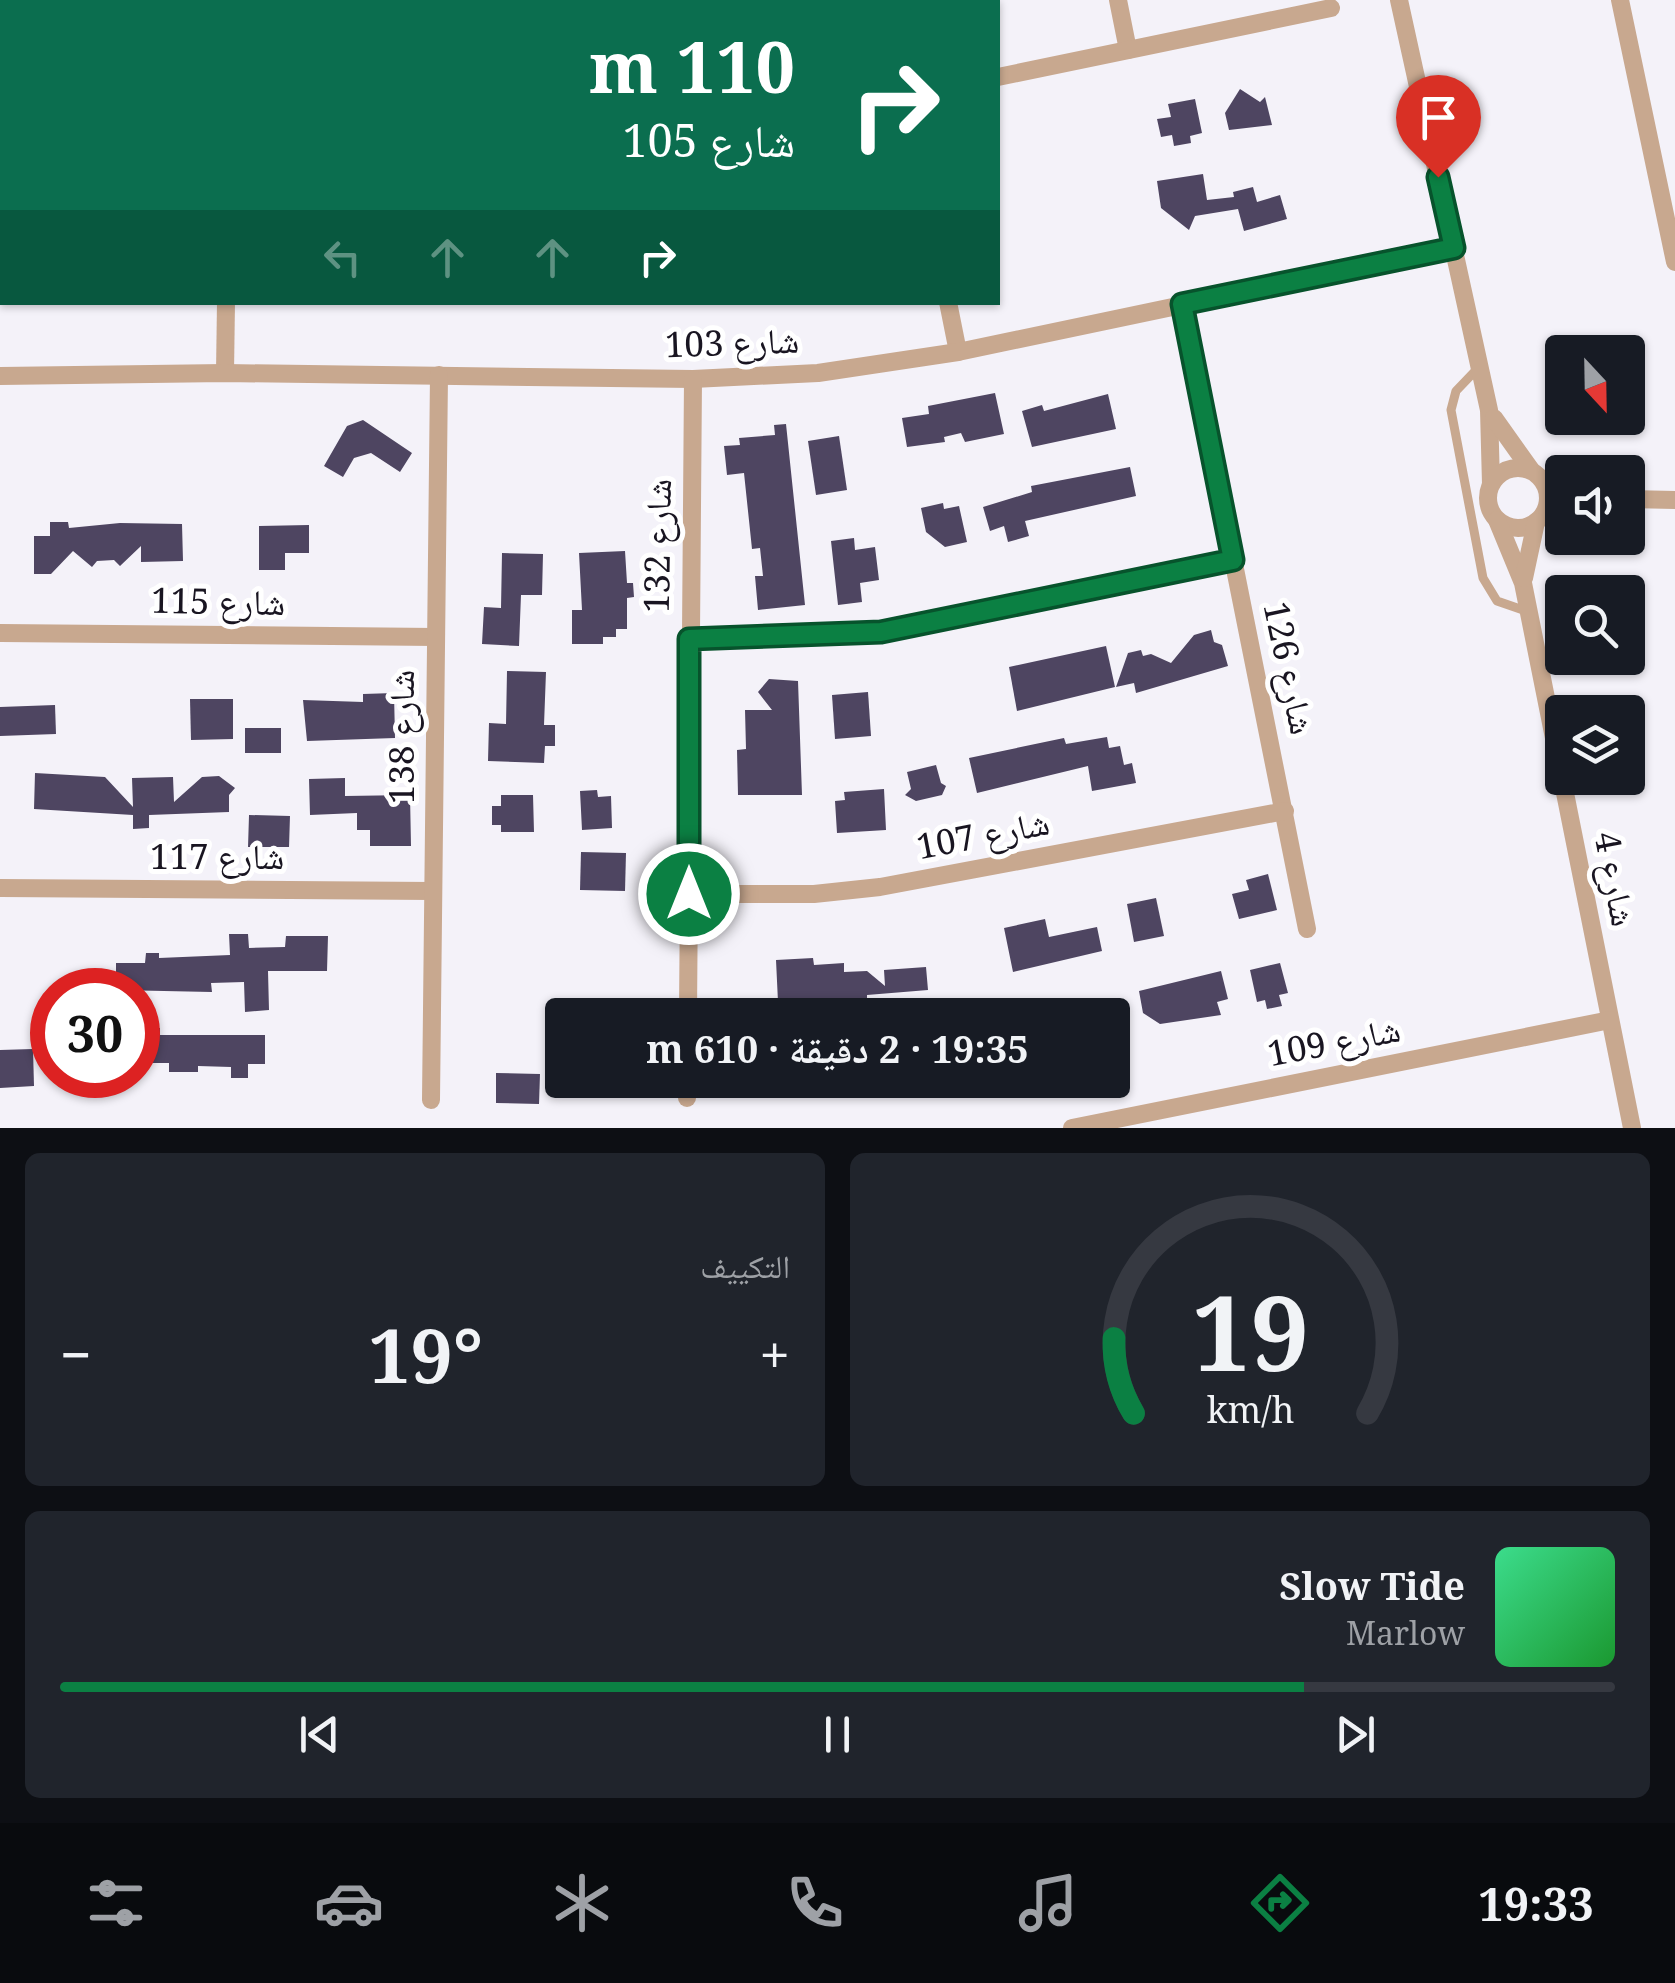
<!DOCTYPE html>
<html lang="ar">
<meta charset="utf-8">
<style>
body{margin:0;font-family:"Noto Serif","Noto Naskh Arabic",serif;background:#20242c;color:#f1f3f6;direction:rtl;height:100vh;display:flex;flex-direction:column;font-size:38px;white-space:nowrap}
*{box-sizing:border-box;margin:0}
p{font-size:32px;color:#9ea1a6}
.icon{flex:none;width:55px;height:55px;fill:none;stroke:currentColor;stroke-width:2;stroke-linecap:round;stroke-linejoin:round}
.map{position:relative;height:1128px;overflow:hidden;direction:ltr}
.sheet{display:flex;flex-direction:column;gap:25px;padding:25px;background:#0d0f14;flex:1}
.sheet>*{flex:none}
.guide{position:absolute;left:0px;top:0px;width:1000px;height:305px;box-shadow:0 2px 8px #0004;direction:rtl;background:#0b6e4f;color:#fff;overflow:hidden}
.needle{width:65px;rotate:158deg}
.tools{position:absolute;left:1545px;top:335px;display:grid;gap:20px}
.tools a{display:grid;place-items:center;width:100px;height:100px;border-radius:10px;background:#171b24;box-shadow:0 2px 8px #0004;font-size:50px}
.speed{position:absolute;left:30px;top:968px;display:flex;gap:20px;font-size:50px;font-weight:700;text-align:center}
.speed>*{display:grid;place-content:center;width:130px;height:130px;border-radius:50%;background:#171b24;box-shadow:0 2px 8px #0004;line-height:1}
.speed .limit{border:15px solid #d22;background:#fff;color:#111}
.pin{position:absolute;display:grid;place-items:center;width:85px;height:85px;color:#fff;margin:-102px -42px;border-radius:50% 50% 50% 0;rotate:-45deg;box-shadow:0 0 10px #0007}
.pin .icon{rotate:45deg}
.me{position:absolute;width:110px;margin:-55px;rotate:0deg;stroke-linejoin:round;filter:drop-shadow(0 0 8px #0008)}
.turn{display:flex;align-items:center;gap:35px;height:210px;padding:0 40px;font-size:45px}
.turn .icon{width:130px;height:130px;stroke-width:2.5}
.turn b{display:block;font-size:70px;line-height:85px}
.lanes{display:flex;align-items:center;height:95px;padding:0 40px;background:#0003;justify-content:center;gap:50px;direction:ltr}
.lanes .off{opacity:.35}
.big{font-size:75px;font-weight:700;line-height:1.1}
.sheet .tile{flex:1;display:flex;flex-direction:column;justify-content:center;gap:15px;min-width:0;padding:0 35px;border-radius:15px;background:#20242c}
.sheet .dial{align-items:center;gap:0}
.dial svg{height:260px;overflow:visible;fill:none;stroke:#363941;stroke-width:7;stroke-linecap:round;text-anchor:middle}
.dial text{fill:#f1f3f6;stroke:none}
.song{display:flex;align-items:center;gap:30px}
.cover{width:120px;height:120px;border-radius:15px;background:linear-gradient(135deg,hsl(150 70% 55%),hsl(130 70% 35%))}
.played{height:10px;border-radius:5px;background:linear-gradient(90deg,#0b8043 80%,#363941 80%)}
.keys{display:flex;justify-content:space-around;direction:ltr}
.heat{display:flex;justify-content:space-between;align-items:center;font-size:55px;direction:ltr}
.sheet .tiles{flex:1;display:grid;gap:25px;grid-template-columns:1fr 1fr}
.tile:last-child{grid-column:span 2}
.trip{position:absolute;left:545px;top:998px;width:585px;height:100px;border-radius:10px;background:#171b24;box-shadow:0 2px 8px #0004;font-weight:700;line-height:100px;text-align:center;direction:rtl}
.menu{display:flex;height:160px;justify-content:space-around;align-items:center;background:#090b0e;color:#9ea1a6}
.menu .icon{width:70px;height:70px}
.menu .current{color:#0b8043}
.menu b{font-size:45px;color:#f1f3f6}
.map>svg:first-child{display:block}
.building{fill:#4e4561}
.lines{fill:none;stroke-linecap:round;stroke-linejoin:round}
.service{stroke:#c8a88f;stroke-width:9}
.minor{stroke:#c8a88f;stroke-width:18}
.route-casing{stroke:#07532c;stroke-width:25}
.route{stroke:#0b8043;stroke-width:18}
.labels{text-anchor:middle;stroke-width:10;stroke-linejoin:round;paint-order:stroke}
.street-label{font-size:35px;fill:#191521;stroke:#fff}
</style>
<div class="map">
<svg width="1675" height="1128" viewBox="0 0 1675 1128">
<rect width="100%" height="100%" fill="#f4f2f9"/>
<g class="building">
<polygon points="1240,89 1260,102 1265,97 1272,125 1229,130 1225,113"/>
<polygon points="1195,99 1202,133 1190,136 1191,143 1174,146 1172,135 1161,137 1157,119 1171,117 1168,104"/>
<polygon points="1203,174 1207,200 1234,197 1233,192 1253,187 1257,202 1280,195 1287,219 1244,231 1238,209 1195,216 1189,230 1161,208 1157,181"/>
<polygon points="995,393 1004,434 965,442 961,433 944,437 945,442 907,447 902,418 929,414 928,406"/>
<polygon points="1108,394 1116,429 1032,447 1022,411 1042,405 1044,411"/>
<polygon points="363,420 412,453 400,472 371,453 354,458 343,477 324,466 347,426"/>
<polygon points="786,424 805,605 758,610 755,576 763,576 760,548 752,549 744,473 727,475 724,446 740,445 739,438 775,435 774,425"/>
<polygon points="839,436 847,490 816,495 808,441"/>
<polygon points="1130,467 1136,496 1025,521 1029,536 1008,542 1004,526 990,531 983,507 1032,492 1031,486"/>
<polygon points="943,503 944,509 959,506 967,542 945,547 926,532 921,508"/>
<polygon points="50,522 68,522 69,528 120,523 182,524 183,561 141,562 141,546 120,566 114,560 97,561 92,567 73,551 51,574 34,574 34,536 50,536"/>
<polygon points="309,525 309,553 285,553 285,570 259,570 259,526"/>
<polygon points="854,538 855,550 875,547 879,580 860,583 862,602 838,605 831,541"/>
<polygon points="625,551 627,583 633,583 634,597 627,598 627,629 616,629 616,637 603,637 603,644 572,644 572,610 582,610 579,553"/>
<polygon points="502,553 543,554 542,595 521,595 519,646 482,644 484,607 501,608"/>
<polygon points="1211,630 1214,642 1222,645 1228,666 1136,693 1134,683 1116,687 1128,653 1141,650 1143,656 1151,654 1171,663 1194,635"/>
<polygon points="1106,646 1115,687 1017,711 1009,667"/>
<polygon points="507,671 546,672 544,725 555,725 555,746 545,746 544,763 488,761 489,723 506,724"/>
<polygon points="769,679 798,681 802,795 738,795 737,750 746,749 745,710 772,710 758,692"/>
<polygon points="868,692 871,736 835,739 832,695"/>
<polygon points="394,693 395,738 307,741 303,700 363,702 363,694"/>
<polygon points="190,699 233,699 233,739 191,740"/>
<polygon points="55,705 56,734 0,736 0,707"/>
<rect x="245" y="728" width="36" height="25"/>
<polygon points="1107,737 1109,748 1120,746 1124,765 1132,763 1136,783 1092,791 1088,766 977,793 969,758 1064,738 1066,744"/>
<polygon points="936,765 941,783 946,786 942,795 916,801 905,795 911,789 907,772"/>
<polygon points="35,773 105,777 133,807 132,778 173,777 174,802 202,777 219,776 235,788 229,795 229,812 149,815 149,828 133,829 133,815 34,809"/>
<polygon points="345,778 345,796 410,795 411,846 370,846 370,830 357,830 357,813 310,815 309,779"/>
<polygon points="884,789 886,830 837,833 835,801 845,800 844,792"/>
<polygon points="597,790 598,797 611,796 612,828 582,830 580,791"/>
<polygon points="501,795 533,795 534,832 501,832 501,825 492,825 492,806 501,806"/>
<polygon points="249,815 290,816 289,847 248,847"/>
<polygon points="581,852 626,853 625,891 580,890"/>
<polygon points="1268,874 1277,910 1239,919 1232,894 1249,890 1246,880"/>
<polygon points="1156,898 1164,936 1134,942 1127,904"/>
<polygon points="1045,919 1049,937 1097,927 1102,951 1013,972 1004,928"/>
<polygon points="229,934 248,934 249,948 285,947 286,936 328,936 327,971 268,971 269,1010 245,1012 244,982 211,983 212,992 116,990 116,963 145,963 146,953 159,953 159,958 230,955"/>
<polygon points="813,958 814,965 844,963 844,972 867,971 885,986 884,970 926,967 928,990 867,995 867,1002 778,1002 776,960"/>
<polygon points="1280,963 1288,993 1279,995 1282,1006 1267,1009 1265,1000 1257,1002 1250,970"/>
<polygon points="1221,971 1228,999 1217,1002 1221,1015 1160,1024 1143,1013 1139,991"/>
<polygon points="1117,1004 1126,1039 1112,1042 1112,1005"/>
<polygon points="138,1028 160,1028 160,1035 265,1035 265,1064 248,1064 248,1078 231,1078 231,1067 198,1066 198,1072 169,1072 169,1063 138,1063"/>
<polygon points="33,1049 34,1086 0,1088 0,1050"/>
<polygon points="496,1073 540,1074 539,1104 496,1103"/>
</g>
<g class="lines">
<polyline class="service" points="1479,367 1456,391 1451,410 1483,578 1497,601 1529,612"/>
<g class="minor">
<polyline points="217,0 217,2"/>
<polyline points="491,0 491,2"/>
<polyline points="1118,0 1128,50"/>
<polyline points="1399,0 1489,410 1491,484"/>
<polyline points="1620,0 1675,262"/>
<polyline points="109,2 122,0"/>
<polyline points="0,25 2,24"/>
<polyline points="998,77 1331,8"/>
<polyline points="948,302 958,352"/>
<polyline points="1182,304 1307,929"/>
<polyline points="225,373 226,302"/>
<polyline points="0,376 225,373 693,379 818,373 958,352 1454,248"/>
<polyline points="1494,418 1531,470"/>
<circle cx="1518" cy="498" r="30"/>
<polyline points="1628,499 1675,500"/>
<polyline points="1497,520 1523,583 1632,1128"/>
<polyline points="1524,578 1536,522"/>
<polyline points="0,633 436,637"/>
<polyline points="689,639 881,631 1233,561"/>
<polyline points="0,888 433,891"/>
<polyline points="689,894 814,894 880,887 1285,811"/>
<polyline points="688,1015 693,379"/>
<polyline points="687,1098 687,1080"/>
<polyline points="431,1100 439,375"/>
<polyline points="1072,1128 1610,1020"/>
</g>
</g>
<g class="lines">
<g class="route-casing">
<polyline id="route" points="689,894 689,639 881,632 1233,560 1182,304 1454,248 1438,177"/>
</g>
<use href="#route" class="route"/>
</g>
<g class="labels">
<g class="street-label">
<text transform="translate(732 343) rotate(-2)" y="12">شارع 103</text>
<text transform="translate(658 546) rotate(-89)" y="12">شارع 132</text>
<text transform="translate(218 602) rotate(1)" y="12">شارع 115</text>
<text transform="translate(1289 668) rotate(78)" y="12">شارع 126</text>
<text transform="translate(402 737) rotate(-90)" y="12">شارع 138</text>
<text transform="translate(983 835) rotate(-11)" y="12">شارع 107</text>
<text x="217" y="869">شارع 117</text>
<text transform="translate(1615 879) rotate(79)" y="12">شارع 4</text>
<text transform="translate(1334 1042) rotate(-11)" y="12">شارع 109</text>
</g>
</g>
</svg>
<div class="tools">
<a><svg class="needle" viewBox="-14 -14 28 28"><path d="M0-13l5 13h-10z" fill="#e53935"/><path d="M0 13l5-13h-10z" fill="#9ea1a6"/></svg></a>
<a><svg class="icon" aria-label="sound" viewBox="0 0 24 24"><path d="M4 9h4l5-4v14l-5-4H4zM17 9q2 3 0 6"/></svg></a>
<a><svg class="icon" aria-label="search" viewBox="0 0 24 24"><circle cx="10" cy="10" r="6"/><path d="M15 15l6 6"/></svg></a>
<a><svg class="icon" aria-label="layers" viewBox="0 0 24 24"><path d="M12 4l9 5-9 5-9-5zM3 14l9 5 9-5"/></svg></a>
</div>
<div class="speed"><div class="limit">30</div></div>
<div class="pin" style="left:1438px;top:177px;background:#d93025"><svg class="icon" aria-label="arrive" viewBox="0 0 24 24"><path d="M6 21V4h12l-3 4 3 4H6"/></svg></div>
<svg class="me" style="left:689px;top:894px" viewBox="-20 -20 40 40"><circle r="17" fill="#0b8043" stroke="#fff" stroke-width="3"/><path d="M0-11L8 9 0 5-8 9z" fill="#fff"/></svg>
<div class="trip">19:35 · 2 دقيقة · 610 m</div>
<div class="guide">
<div class="turn"><svg class="icon" aria-label="right" viewBox="0 0 24 24"><path d="M7 20v-9h11M14 6l5 5-5 5"/></svg><div><b>110 m</b>شارع 105</div></div>
<div class="lanes"><svg class="icon off" aria-label="left" viewBox="0 0 24 24"><path d="M17 20v-9H6M10 6l-5 5 5 5"/></svg><svg class="icon off" aria-label="ahead" viewBox="0 0 24 24"><path d="M12 20V5M6 11l6-6 6 6"/></svg><svg class="icon off" aria-label="ahead" viewBox="0 0 24 24"><path d="M12 20V5M6 11l6-6 6 6"/></svg><svg class="icon" aria-label="right" viewBox="0 0 24 24"><path d="M7 20v-9h11M14 6l5 5-5 5"/></svg></div>
</div>
</div>
<section class="sheet">
<div class="tiles">
<div class="tile dial"><svg viewBox="0 0 100 80">
<path d="M14 69A42 42 0 1 1 86 69"/>
<path d="M14 69A42 42 0 0 1 8 46" stroke="#0b8043"/>
<text x="50" y="56" font-size="32" font-weight="700">19</text>
<text x="50" y="72" font-size="11">km/h</text>
</svg></div>
<div class="tile"><p>التكييف</p>
<div class="heat"><a>−</a><b class="big">19°</b><a>+</a></div>
</div>
<div class="tile">
<div class="song"><i class="cover"></i><div><b>Slow Tide</b><p>Marlow</p></div></div>
<div class="played"></div>
<div class="keys"><svg class="icon" aria-label="previous" viewBox="0 0 24 24"><path d="M18 5L8 12l10 7zM5 5v14"/></svg><svg class="icon" aria-label="pause" viewBox="0 0 24 24"><path d="M8 5v14M16 5v14"/></svg><svg class="icon" aria-label="next" viewBox="0 0 24 24"><path d="M6 5l10 7-10 7zM19 5v14"/></svg></div>
</div>
</div>
</section>
<nav class="menu">
<b>19:33</b>
<svg class="icon current" aria-label="directions" viewBox="0 0 24 24"><path d="M12 3l9 9-9 9-9-9zM9 14v-3h6M13 9l2 2-2 2"/></svg>
<svg class="icon" aria-label="music" viewBox="0 0 24 24"><path d="M9 18V5l10-2v13"/><circle cx="6" cy="18" r="3"/><circle cx="16" cy="16" r="3"/></svg>
<svg class="icon" aria-label="phone" viewBox="0 0 24 24"><path d="M5 4h4l2 5-3 2q2 4 5 5l2-3 5 2v4C11 20 4 13 5 4z"/></svg>
<svg class="icon" aria-label="climate" viewBox="0 0 24 24"><path d="M12 3v18M4 7l16 10M4 17L20 7"/></svg>
<svg class="icon" aria-label="car" viewBox="0 0 24 24"><path d="M5 17H2v-5l4-1 3-4h7l3 4 3 1v5h-3M9 17h6M6 11h13"/><circle cx="7" cy="17" r="2"/><circle cx="17" cy="17" r="2"/></svg>
<svg class="icon" aria-label="filters" viewBox="0 0 24 24"><path d="M4 7h16M4 17h16"/><circle cx="9" cy="7" r="2"/><circle cx="15" cy="17" r="2"/></svg>
</nav>
